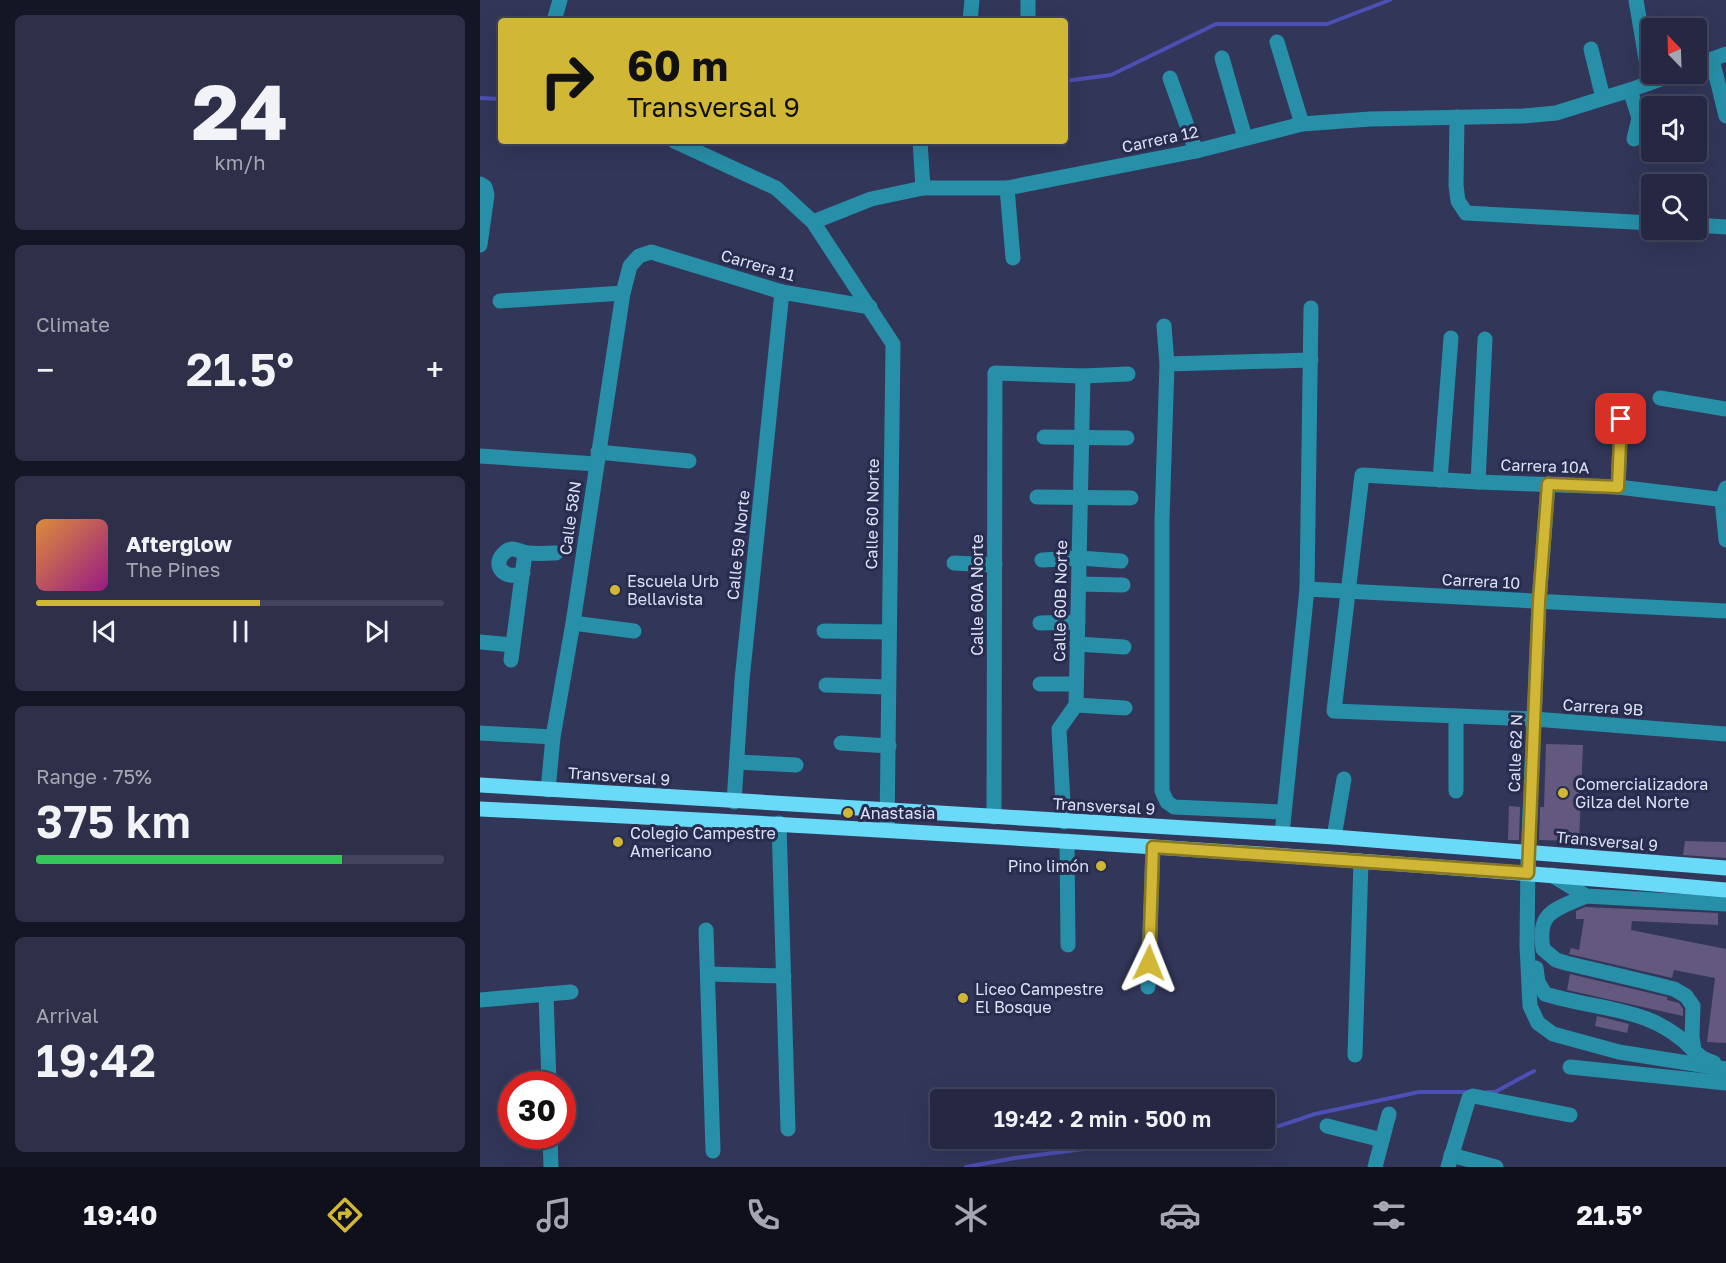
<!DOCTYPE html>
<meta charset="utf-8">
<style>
body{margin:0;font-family:"Golos Text",sans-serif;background:#2e304a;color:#f1f3f6;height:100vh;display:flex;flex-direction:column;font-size:22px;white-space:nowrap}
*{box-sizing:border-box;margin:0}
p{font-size:20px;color:#a4a6b2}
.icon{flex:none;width:33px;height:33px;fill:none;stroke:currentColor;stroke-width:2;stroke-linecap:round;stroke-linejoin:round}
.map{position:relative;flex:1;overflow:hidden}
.details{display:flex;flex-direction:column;gap:15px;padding:15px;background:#151625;width:480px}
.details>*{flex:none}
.hud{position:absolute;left:18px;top:18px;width:570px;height:126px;border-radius:6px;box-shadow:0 6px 24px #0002,0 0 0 2px #42445c;background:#d1b736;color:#111;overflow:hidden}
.needle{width:39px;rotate:337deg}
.tools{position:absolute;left:1161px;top:18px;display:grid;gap:12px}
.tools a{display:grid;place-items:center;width:66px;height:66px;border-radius:6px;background:#262843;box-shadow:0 6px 24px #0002,0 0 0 2px #42445c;font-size:30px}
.speed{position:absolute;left:18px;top:1071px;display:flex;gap:12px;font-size:30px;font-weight:700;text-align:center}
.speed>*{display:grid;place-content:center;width:78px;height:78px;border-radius:50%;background:#262843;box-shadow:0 6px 24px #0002,0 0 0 2px #42445c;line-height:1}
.speed .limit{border:9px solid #d22;background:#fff;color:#111}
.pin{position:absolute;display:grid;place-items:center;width:51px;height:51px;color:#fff;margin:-26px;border-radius:12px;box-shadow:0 3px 9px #0006}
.me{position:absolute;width:66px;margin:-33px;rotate:2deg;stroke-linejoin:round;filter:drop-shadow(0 0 4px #0008)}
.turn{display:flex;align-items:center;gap:21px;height:126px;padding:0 30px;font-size:27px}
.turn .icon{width:78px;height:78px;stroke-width:2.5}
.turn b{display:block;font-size:42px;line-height:51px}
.big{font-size:45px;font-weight:600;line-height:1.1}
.details .widget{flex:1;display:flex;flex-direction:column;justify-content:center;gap:9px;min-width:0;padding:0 21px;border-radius:9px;background:#2e304a}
.details .dial{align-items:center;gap:0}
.dial b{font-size:78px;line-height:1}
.song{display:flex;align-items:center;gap:18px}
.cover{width:72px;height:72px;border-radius:9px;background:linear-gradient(135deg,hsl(30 70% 55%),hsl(310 70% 35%))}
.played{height:6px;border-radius:3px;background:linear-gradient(90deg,#d1b736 55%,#42445c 55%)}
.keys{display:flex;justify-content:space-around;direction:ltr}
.heat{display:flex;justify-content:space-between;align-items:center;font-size:33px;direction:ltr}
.charge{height:9px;border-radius:4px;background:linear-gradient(90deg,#34c759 75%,#42445c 0)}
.trip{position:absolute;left:450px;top:1089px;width:345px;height:60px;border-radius:6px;background:#262843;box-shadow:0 6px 24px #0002,0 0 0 2px #42445c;font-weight:600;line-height:60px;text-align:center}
.dock{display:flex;height:96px;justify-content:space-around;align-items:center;background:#0f101b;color:#a4a6b2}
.dock .icon{width:42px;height:42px}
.dock .selected{color:#d1b736}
.dock b{font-size:27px;color:#f1f3f6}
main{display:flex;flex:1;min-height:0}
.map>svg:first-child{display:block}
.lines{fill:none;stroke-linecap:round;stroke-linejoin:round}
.stream{stroke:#4c4fb3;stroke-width:4}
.building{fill:#63587e}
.minor{stroke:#278fa8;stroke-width:15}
.major{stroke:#69daf8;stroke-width:15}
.route-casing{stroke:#887723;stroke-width:15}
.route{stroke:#d1b736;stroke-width:10}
.poi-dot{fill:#d1b736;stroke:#282c4e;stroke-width:2}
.labels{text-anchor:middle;stroke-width:6;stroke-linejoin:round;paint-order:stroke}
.street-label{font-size:16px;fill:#dde1f7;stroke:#282c4e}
.poi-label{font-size:16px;fill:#dde1f7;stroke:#282c4e;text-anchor:start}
</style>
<main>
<section class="details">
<div class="widget dial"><b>24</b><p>km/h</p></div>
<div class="widget"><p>Climate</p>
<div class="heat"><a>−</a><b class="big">21.5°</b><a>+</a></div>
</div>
<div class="widget">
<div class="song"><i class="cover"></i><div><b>Afterglow</b><p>The Pines</p></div></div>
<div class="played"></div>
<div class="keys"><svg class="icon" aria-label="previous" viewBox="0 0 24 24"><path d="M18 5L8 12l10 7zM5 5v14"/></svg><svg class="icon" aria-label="pause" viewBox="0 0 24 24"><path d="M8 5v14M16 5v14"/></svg><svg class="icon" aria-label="next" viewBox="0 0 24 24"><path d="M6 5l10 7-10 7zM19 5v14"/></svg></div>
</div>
<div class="widget"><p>Range · 75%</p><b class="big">375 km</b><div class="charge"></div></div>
<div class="widget"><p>Arrival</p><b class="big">19:42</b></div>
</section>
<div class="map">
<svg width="1246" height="1167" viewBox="0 0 1246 1167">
<rect width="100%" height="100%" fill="#323659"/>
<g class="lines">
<g class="stream">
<polyline points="585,81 631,75 736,24 847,24 910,0"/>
<polyline points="0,98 21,99"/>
<polyline points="1007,1092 1015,1092 1054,1071"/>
<polyline points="784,1131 835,1114 939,1092 990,1092"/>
<polyline points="486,1167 535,1158 634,1145 747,1143 761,1138"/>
</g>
</g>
<g class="building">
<polygon points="1066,744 1103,745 1099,841 1059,840 1060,807 1064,807"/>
<polygon points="1029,806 1040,807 1039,840 1028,840"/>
<polygon points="1205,841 1246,842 1246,858 1203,855"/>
<polygon points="1105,907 1238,913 1238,925 1152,921 1151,930 1246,949 1246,1043 1227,1042 1235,978 1194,970 1192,978 1089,954 1091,948 1099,950 1104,919 1096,919 1096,911"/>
<polygon points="1090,974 1187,997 1187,1000 1199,1003 1203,1009 1203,1016 1087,990"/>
<polygon points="1117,1016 1149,1024 1147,1033 1115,1026"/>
</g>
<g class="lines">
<g class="minor">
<polyline points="1156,0 1170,83"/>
<polyline points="74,21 80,0"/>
<polyline points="490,21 492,0"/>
<polyline points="548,21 548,0"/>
<polyline points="797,42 822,124"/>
<polyline points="1111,49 1123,98"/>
<polyline points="742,58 765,138"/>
<polyline points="1232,59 1246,116"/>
<polyline points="1216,65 1246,54"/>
<polyline points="690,78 716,151"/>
<polyline points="1150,90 1159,118 1154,139"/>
<polyline points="977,117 976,185 978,201 986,213 1172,223"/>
<polyline points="194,141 296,188 333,222 413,344 407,830"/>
<polyline points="440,141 443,188"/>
<polyline points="0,184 5,187 7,195 0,245"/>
<polyline points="527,188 533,258"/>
<polyline points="333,222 391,199 443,188 527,188 716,151 822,124 890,119 1043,116 1076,113 1150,90 1195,74"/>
<polyline points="1216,225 1246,227"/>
<polyline points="20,301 143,293"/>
<polyline points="684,326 687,364 682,520 682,791 687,802 694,807 803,812"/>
<polyline points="687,364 831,360"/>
<polyline points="1180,398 1246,409"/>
<polyline points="564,437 647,438"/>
<polyline points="118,452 209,461"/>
<polyline points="0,456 116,464"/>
<polyline points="960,480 971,338"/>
<polyline points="998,482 1005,339"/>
<polyline points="1068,484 1059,602 1048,858 1047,946 1050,1006 1058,1023 1073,1034 1139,1052 1246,1069"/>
<polyline points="1138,487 1141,419"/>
<polyline points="1246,488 1242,500 1246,540"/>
<polyline points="557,497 651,498"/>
<polyline points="1246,500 1138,487 998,482 882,475 854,711 1054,719 1246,734"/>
<polyline points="562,560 599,558 641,561"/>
<polyline points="474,563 515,565"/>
<path d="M 43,573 C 27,581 11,567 23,554 C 32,544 38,552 48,553 C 57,554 67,553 76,553"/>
<polyline points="599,584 643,585"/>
<polyline points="827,589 1246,611"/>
<polyline points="93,623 154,631"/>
<polyline points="560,623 598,622"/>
<polyline points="344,631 408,632"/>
<polyline points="0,642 32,645"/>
<polyline points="597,644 644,647"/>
<polyline points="31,660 45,553"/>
<polyline points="560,684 596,684"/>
<polyline points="346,685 408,687"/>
<polyline points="596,705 645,708"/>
<polyline points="0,733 73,737"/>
<polyline points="361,743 409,746"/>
<polyline points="257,762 316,765"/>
<polyline points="68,790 73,737 93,623 143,293 150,266 159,256 171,252 302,292 390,307"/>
<polyline points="976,791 976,716"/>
<polyline points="254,802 262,680 302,292"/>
<polyline points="514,817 515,373 603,376 648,374"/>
<polyline points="584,822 579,729 596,705 603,376"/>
<polyline points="299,823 308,1129"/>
<polyline points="802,834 827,589 831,308"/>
<polyline points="854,837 864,779"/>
<polyline points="587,841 588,945"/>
<polyline points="1072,875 1106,896 1246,904"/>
<path d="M 1106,896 C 1078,909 1056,910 1063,949 L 1076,960 L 1086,963 L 1166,982 L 1194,989 L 1206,996 L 1213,1006 L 1212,1036 L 1214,1051 L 1222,1058 L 1234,1063"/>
<polyline points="226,930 233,1151"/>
<path d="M 1056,968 L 1058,982 L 1065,994 C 1120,1011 1173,1006 1214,1051"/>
<polyline points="228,974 304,976"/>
<polyline points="668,987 673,847"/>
<polyline points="66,994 69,1084"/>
<polyline points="0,1000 91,992"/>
<polyline points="875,1055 881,861"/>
<polyline points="1090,1067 1246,1083"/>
<polyline points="847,1126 902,1140"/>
<polyline points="70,1136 71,1167"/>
<polyline points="971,1155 1016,1167"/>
<polyline points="895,1167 909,1114"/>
<polyline points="968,1167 989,1098 993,1096 1090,1115"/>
</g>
<g class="major">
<polyline points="0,785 854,837 1246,868"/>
<path d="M 0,809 C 416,829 831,854 1246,890"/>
</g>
</g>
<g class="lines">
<g class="route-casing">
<polyline id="route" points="669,963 673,847 1048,873 1059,602 1068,484 1138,487 1141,419"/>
</g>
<use href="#route" class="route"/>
</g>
<g class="poi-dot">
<circle cx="135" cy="590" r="6"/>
<circle cx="1083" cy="793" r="6"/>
<circle cx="368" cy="813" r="6"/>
<circle cx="138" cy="842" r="6"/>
<circle cx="621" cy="866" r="6"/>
<circle cx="483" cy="998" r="6"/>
</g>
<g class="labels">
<g class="street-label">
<text transform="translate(680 139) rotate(-12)" y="6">Carrera 12</text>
<text transform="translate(278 265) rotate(16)" y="6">Carrera 11</text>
<text transform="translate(1065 466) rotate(2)" y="6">Carrera 10A</text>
<text transform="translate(392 514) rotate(-89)" y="6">Calle 60 Norte</text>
<text transform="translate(90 518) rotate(-82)" y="6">Calle 58N</text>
<text transform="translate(258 545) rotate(-84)" y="6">Calle 59 Norte</text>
<text transform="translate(1001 581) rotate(3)" y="6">Carrera 10</text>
<text transform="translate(497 595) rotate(-90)" y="6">Calle 60A Norte</text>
<text transform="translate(580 601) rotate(-89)" y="6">Calle 60B Norte</text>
<text transform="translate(1123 707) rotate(4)" y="6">Carrera 9B</text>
<text transform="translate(1035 753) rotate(-88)" y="6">Calle 62 N</text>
<text transform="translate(139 776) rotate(4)" y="6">Transversal 9</text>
<text transform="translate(624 806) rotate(3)" y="6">Transversal 9</text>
<text transform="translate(1127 841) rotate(5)" y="6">Transversal 9</text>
</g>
<g class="poi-label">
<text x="147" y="587">Escuela Urb<tspan x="147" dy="18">Bellavista</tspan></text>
<text x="1095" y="790">Comercializadora<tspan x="1095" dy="18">Gilza del Norte</tspan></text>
<text x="380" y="819">Anastasia</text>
<text x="150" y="839">Colegio Campestre<tspan x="150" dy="18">Americano</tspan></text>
<text x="609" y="872" text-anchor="end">Pino limón</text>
<text x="495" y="995">Liceo Campestre<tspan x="495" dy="18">El Bosque</tspan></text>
</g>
</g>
</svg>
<div class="tools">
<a><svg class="needle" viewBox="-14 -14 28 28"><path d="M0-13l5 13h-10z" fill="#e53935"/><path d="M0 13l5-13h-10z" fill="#a4a6b2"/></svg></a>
<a><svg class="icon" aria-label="sound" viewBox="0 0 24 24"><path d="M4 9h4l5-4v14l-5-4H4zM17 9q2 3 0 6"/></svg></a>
<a><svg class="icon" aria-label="search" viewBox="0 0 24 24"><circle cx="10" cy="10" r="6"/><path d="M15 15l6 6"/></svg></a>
</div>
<div class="speed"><div class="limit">30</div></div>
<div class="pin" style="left:1141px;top:419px;background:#d93025"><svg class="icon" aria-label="arrive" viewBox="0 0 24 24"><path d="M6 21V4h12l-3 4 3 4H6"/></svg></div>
<svg class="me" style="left:669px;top:963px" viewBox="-20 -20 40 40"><path d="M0-17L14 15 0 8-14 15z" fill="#d1b736" stroke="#fff" stroke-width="4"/></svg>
<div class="trip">19:42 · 2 min · 500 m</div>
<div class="hud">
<div class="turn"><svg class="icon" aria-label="right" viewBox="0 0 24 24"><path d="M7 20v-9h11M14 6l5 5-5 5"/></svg><div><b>60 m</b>Transversal 9</div></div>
</div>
</div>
</main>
<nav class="dock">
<b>19:40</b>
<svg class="icon selected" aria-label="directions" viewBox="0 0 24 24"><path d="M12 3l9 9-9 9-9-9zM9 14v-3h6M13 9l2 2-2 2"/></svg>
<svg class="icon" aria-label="music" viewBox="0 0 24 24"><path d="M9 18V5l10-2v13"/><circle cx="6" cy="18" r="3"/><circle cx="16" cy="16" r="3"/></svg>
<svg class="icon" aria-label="phone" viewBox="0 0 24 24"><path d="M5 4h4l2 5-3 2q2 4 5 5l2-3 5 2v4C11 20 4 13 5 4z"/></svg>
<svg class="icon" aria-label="climate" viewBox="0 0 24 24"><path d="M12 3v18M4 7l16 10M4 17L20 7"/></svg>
<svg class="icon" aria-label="car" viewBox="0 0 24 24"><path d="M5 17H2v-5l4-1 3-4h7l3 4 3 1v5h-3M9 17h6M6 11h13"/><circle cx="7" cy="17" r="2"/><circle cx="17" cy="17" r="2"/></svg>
<svg class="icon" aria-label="filters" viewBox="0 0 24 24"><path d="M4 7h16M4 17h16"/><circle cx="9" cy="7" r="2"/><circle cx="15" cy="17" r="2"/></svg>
<b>21.5°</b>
</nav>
